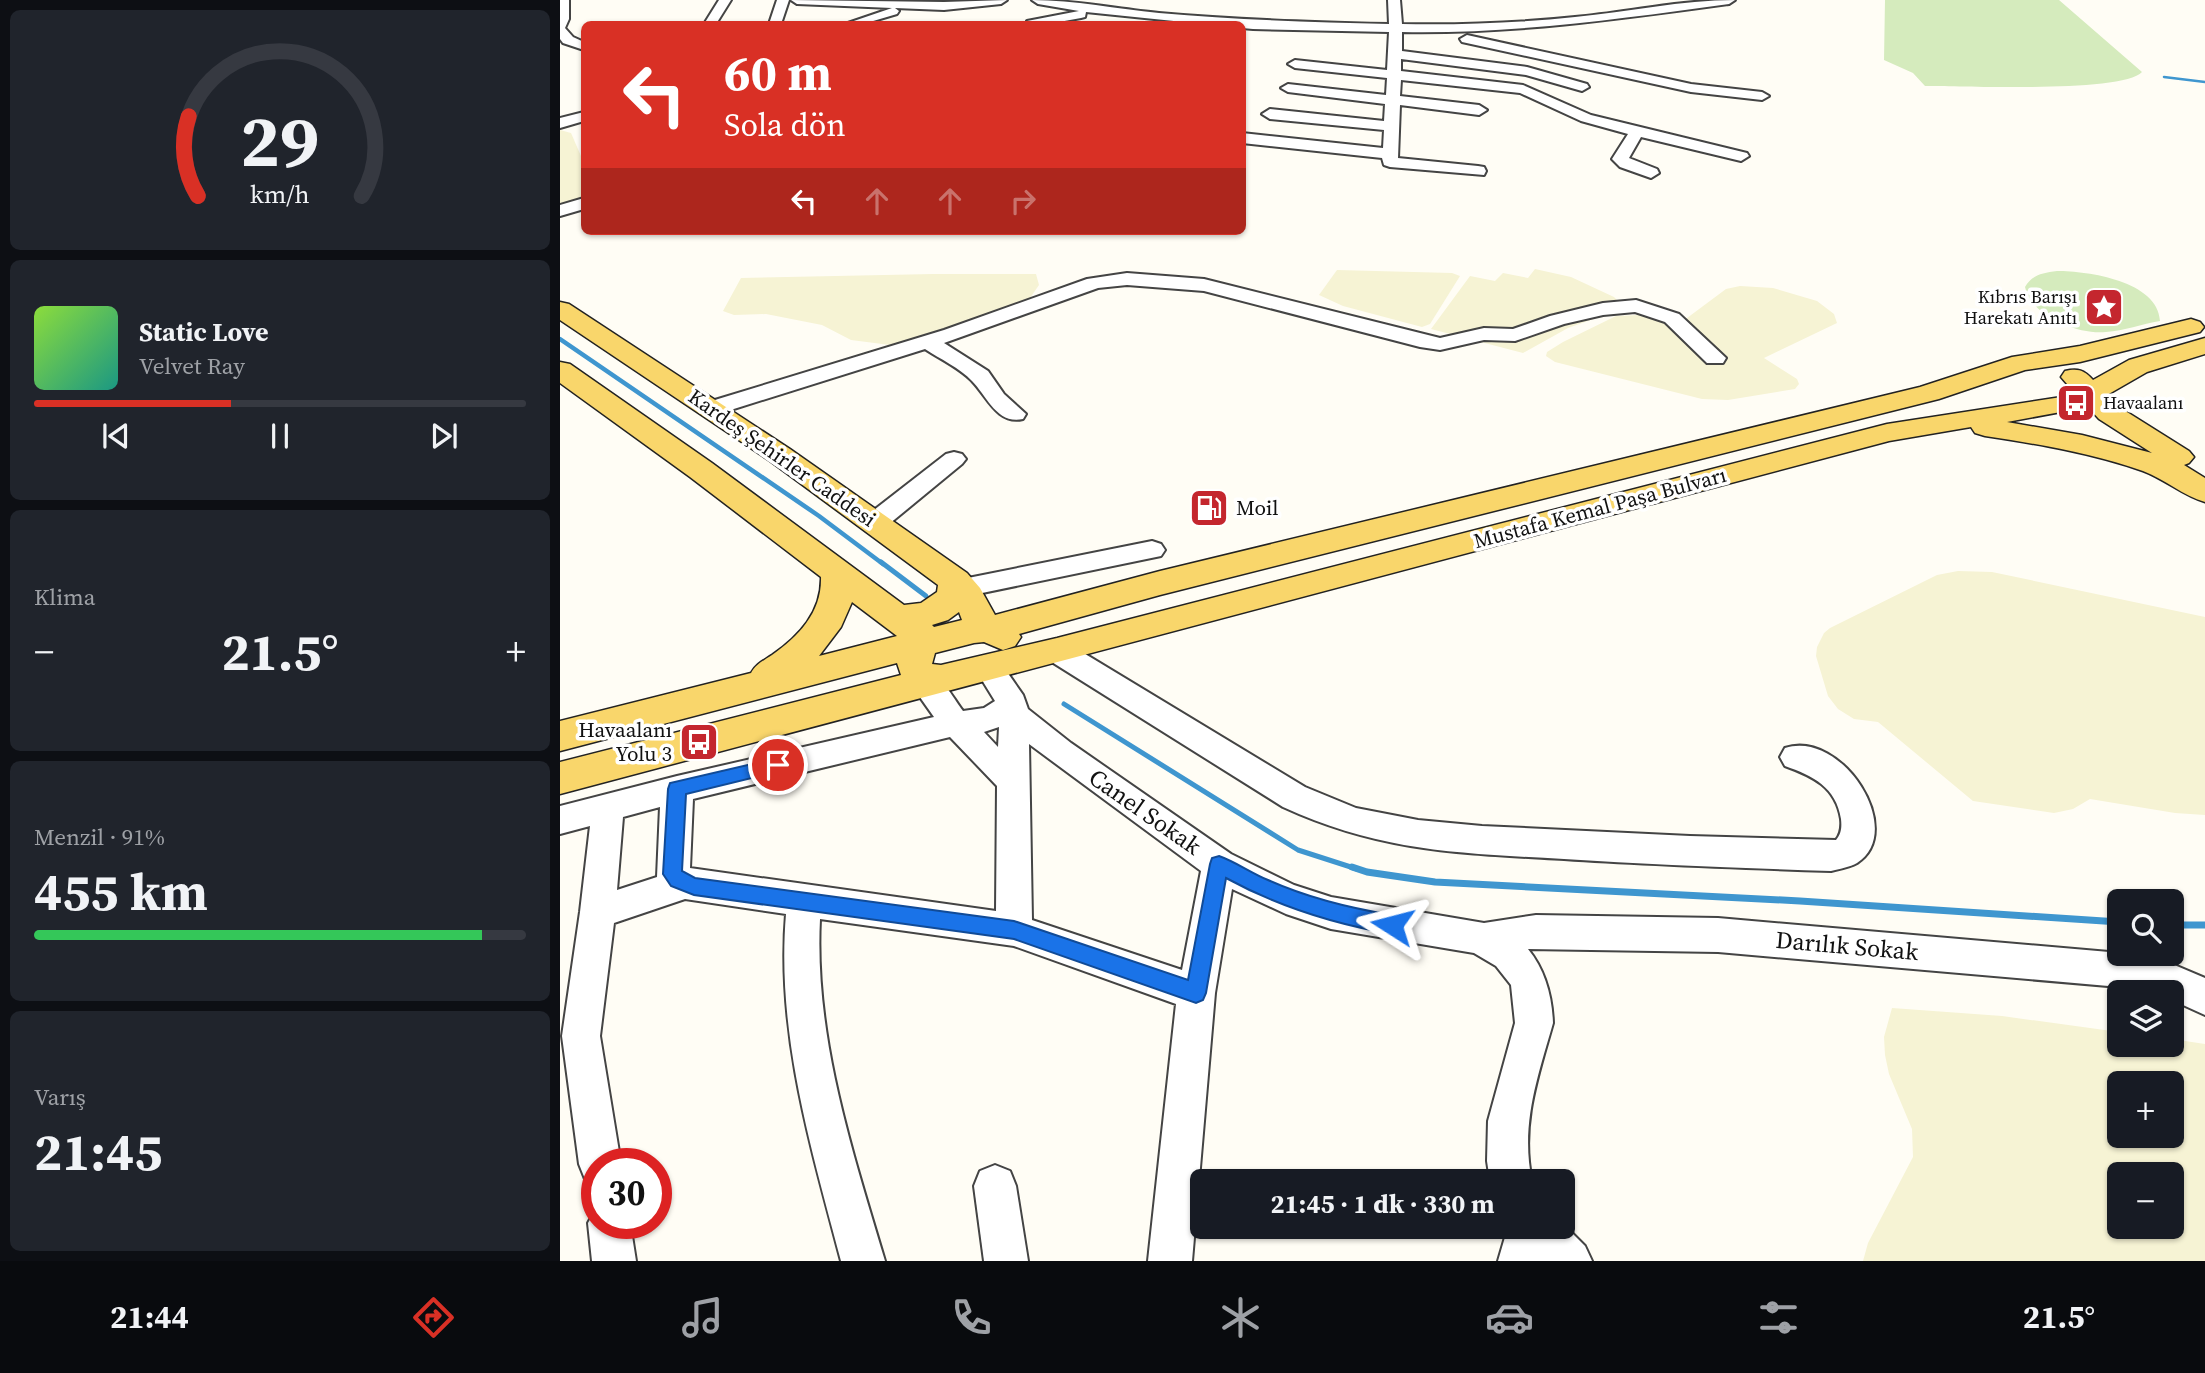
<!DOCTYPE html>
<html lang="tr">
<meta charset="utf-8">
<style>
body{margin:0;font-family:"Source Serif 4",serif;background:#20242c;color:#f1f3f6;height:100vh;display:flex;flex-direction:column;font-size:26px;white-space:nowrap}
*{box-sizing:border-box;margin:0}
p{font-size:23px;color:#9ea1a6}
.icon{flex:none;width:38px;height:38px;fill:none;stroke:currentColor;stroke-width:2;stroke-linecap:round;stroke-linejoin:round}
.map{position:relative;flex:1;overflow:hidden}
.sheet{display:flex;flex-direction:column;gap:10px;padding:10px;background:#0d0f14;width:560px}
.sheet>*{flex:none}
.top-card{position:absolute;left:21px;top:21px;width:665px;height:214px;border-radius:10px;box-shadow:0 2px 5px #0004;background:#d93025;color:#fff;overflow:hidden}
.fabs{position:absolute;left:1547px;top:889px;display:grid;gap:14px}
.fabs a{display:grid;place-items:center;width:77px;height:77px;border-radius:10px;background:#171b24;box-shadow:0 2px 5px #0004;font-size:35px}
.speed{position:absolute;left:21px;top:1148px;display:flex;gap:14px;font-size:35px;font-weight:700;text-align:center}
.speed>*{display:grid;place-content:center;width:91px;height:91px;border-radius:50%;background:#171b24;box-shadow:0 2px 5px #0004;line-height:1}
.speed .limit{border:10px solid #d22;background:#fff;color:#111}
.pin{position:absolute;display:grid;place-items:center;width:60px;height:60px;color:#fff;margin:-30px;border:4px solid #fff;border-radius:50%;box-shadow:0 2px 7px #0007}
.me{position:absolute;width:77px;margin:-38px;rotate:279deg;stroke-linejoin:round;filter:drop-shadow(0 0 5px #0008)}
.turn{display:flex;align-items:center;gap:24px;height:147px;padding:0 28px;font-size:32px}
.turn .icon{width:91px;height:91px;stroke-width:2.5}
.turn b{display:block;font-size:49px;line-height:60px}
.lanes{display:flex;align-items:center;height:66px;padding:0 28px;background:#0003;justify-content:center;gap:35px;direction:ltr}
.lanes .off{opacity:.35}
.big{font-size:52px;font-weight:700;line-height:1.1}
.sheet .tile{flex:1;display:flex;flex-direction:column;justify-content:center;gap:10px;min-width:0;padding:0 24px;border-radius:10px;background:#20242c}
.sheet .dial{align-items:center;gap:0}
.dial svg{height:182px;overflow:visible;fill:none;stroke:#363941;stroke-width:7;stroke-linecap:round;text-anchor:middle}
.dial text{fill:#f1f3f6;stroke:none}
.song{display:flex;align-items:center;gap:21px}
.cover{width:84px;height:84px;border-radius:10px;background:linear-gradient(135deg,hsl(90 70% 55%),hsl(170 70% 35%))}
.played{height:7px;border-radius:4px;background:linear-gradient(90deg,#d93025 40%,#363941 40%)}
.keys{display:flex;justify-content:space-around;direction:ltr}
.heat{display:flex;justify-content:space-between;align-items:center;font-size:38px;direction:ltr}
.charge{height:10px;border-radius:5px;background:linear-gradient(90deg,#34c759 91%,#363941 0)}
.trip{position:absolute;left:630px;top:1169px;width:385px;height:70px;border-radius:10px;background:#171b24;box-shadow:0 2px 5px #0004;font-weight:700;line-height:70px;text-align:center}
.dock{display:flex;height:112px;justify-content:space-around;align-items:center;background:#090b0e;color:#9ea1a6}
.dock .icon{width:49px;height:49px}
.dock .active{color:#d93025}
.dock b{font-size:32px;color:#f1f3f6}
main{display:flex;flex:1;min-height:0}
.map>svg:first-child{display:block}
.farmland{fill:#f6f3d4;fill-rule:evenodd}
.green{fill:#d5ebbd}
.lines{fill:none;stroke-linecap:round;stroke-linejoin:round}
.stream-far3{stroke:#3f96cf;stroke-width:2.5}
.stream-far2{stroke:#3f96cf;stroke-width:4.5}
.stream-far1{stroke:#3f96cf;stroke-width:5}
.stream{stroke:#3f96cf;stroke-width:7}
.minor-casing{stroke:#444;stroke-width:4}
.major-casing{stroke:#222;stroke-width:3}
.minor{fill:#fff;fill-rule:evenodd}
.major{fill:#f9d66b;fill-rule:evenodd}
.route{fill:#1a73e8;stroke:#114b97;stroke-width:2}
.labels{text-anchor:middle;stroke-width:7;stroke-linejoin:round;paint-order:stroke}
.far-poi-label{font-size:18px;fill:#111;stroke:#fff;text-anchor:end}
.street-label{font-size:21px;fill:#111;stroke:#fff}
.poi-label{font-size:21px;fill:#111;stroke:#fff;text-anchor:start}
.near-street-label{font-size:24px;fill:#111;stroke:#fff}
</style>
<main>
<section class="sheet">
<div class="tile dial"><svg viewBox="0 0 100 80">
<path d="M14 69A42 42 0 1 1 86 69"/>
<path d="M14 69A42 42 0 0 1 10 34" stroke="#d93025"/>
<text x="50" y="56" font-size="32" font-weight="700">29</text>
<text x="50" y="72" font-size="11">km/h</text>
</svg></div>
<div class="tile">
<div class="song"><i class="cover"></i><div><b>Static Love</b><p>Velvet Ray</p></div></div>
<div class="played"></div>
<div class="keys"><svg class="icon" aria-label="previous" viewBox="0 0 24 24"><path d="M18 5L8 12l10 7zM5 5v14"/></svg><svg class="icon" aria-label="pause" viewBox="0 0 24 24"><path d="M8 5v14M16 5v14"/></svg><svg class="icon" aria-label="next" viewBox="0 0 24 24"><path d="M6 5l10 7-10 7zM19 5v14"/></svg></div>
</div>
<div class="tile"><p>Klima</p>
<div class="heat"><a>−</a><b class="big">21.5°</b><a>+</a></div>
</div>
<div class="tile"><p>Menzil · 91%</p><b class="big">455 km</b><div class="charge"></div></div>
<div class="tile"><p>Varış</p><b class="big">21:45</b></div>
</section>
<div class="map">
<svg width="1645" height="1261" viewBox="0 0 1645 1261">
<rect width="100%" height="100%" fill="#fffdf5"/>
<g class="farmland">
<polygon points="0,130 11,133 24,163 24,197 0,207"/>
<polygon points="975,269 1011,277 1054,297 1060,303 1056,311 1008,328 963,353 871,329 910,276 935,281 943,273 968,278"/>
<polygon points="777,270 892,273 900,276 870,324 862,327 783,306 759,295"/>
<polygon points="373,274 476,274 479,285 470,298 458,306 338,346 291,340 262,325 206,314 174,315 163,311 181,278"/>
<polygon points="1180,286 1213,288 1257,301 1274,314 1277,323 1204,358 1237,379 1239,384 1235,389 1168,400 1142,399 995,362 986,356 987,352 1003,342 1056,316 1080,315 1106,322 1123,321 1166,289"/>
<polygon points="1398,571 1432,572 1645,617 1645,815 1615,813 1530,799 1513,809 1494,813 1413,801 1318,722 1294,719 1278,709 1268,696 1256,656 1257,647 1264,633 1270,628 1377,575"/>
<path d="M 1332,1008 L 1442,1016 L 1559,1032 L 1559,1045 L 1612,1045 L 1612,1039 L 1645,1044 L 1645,1261 L 1303,1261 L 1308,1243 L 1353,1157 L 1352,1129 L 1329,1074 L 1325,1055 L 1324,1037 ZM 1612,1083 L 1612,1136 L 1559,1136 L 1559,1083 ZM 1612,1174 L 1612,1227 L 1559,1227 L 1559,1174 Z"/>
</g>
<g class="green">
<path d="M 1325,0 L 1499,0 L 1582,72 C 1563,93 1401,86 1365,86 L 1353,73 L 1324,60 Z"/>
<path d="M 1497,271 C 1528,271 1598,281 1600,321 C 1582,324 1564,331 1546,332 C 1518,335 1471,316 1465,287 C 1473,274 1483,273 1497,271 Z"/>
</g>
<g class="lines">
<polyline class="stream-far3" points="1604,77 1645,82"/>
<polyline class="stream-far2" points="0,339 259,516 323,564"/>
<g class="stream-far1">
<polyline points="321,562 366,596"/>
<polyline points="504,704 738,850 797,869"/>
</g>
<g class="stream">
<polyline points="792,867 807,872 875,882 1240,901 1559,922"/>
<polyline points="1612,925 1645,925"/>
</g>
<g class="minor-casing">
<g id="minor">
<polygon points="0,0 9,0 9,19 5,28 13,37 24,42 24,50 3,43 0,39"/>
<polygon points="159,0 171,0 156,24 144,24"/>
<polygon points="217,0 229,0 221,24 209,24"/>
<polygon points="231,0 384,2 447,0 441,4 384,10 335,8 339,11 337,14 303,24 285,24 332,8 237,4"/>
<path d="M 472,0 C 515,0 557,9 599,13 C 676,20 752,22 829,24 L 828,0 L 840,0 L 842,24 C 899,25 958,23 1015,17 C 1068,12 1121,0 1175,0 L 1169,4 C 1060,19 952,34 842,32 L 842,51 L 967,67 L 1027,84 L 1029,87 L 1022,91 L 966,75 L 841,59 L 841,71 L 963,85 L 1031,115 L 1187,153 L 1189,156 L 1181,161 L 1081,137 L 1069,158 L 1097,169 L 1099,173 L 1091,178 L 1060,167 L 1052,159 L 1068,134 L 1021,121 L 960,93 L 841,80 L 840,96 L 919,105 L 927,110 L 919,115 L 840,105 L 838,158 L 918,166 L 924,167 L 926,171 L 924,175 L 830,167 L 824,165 L 822,158 L 682,143 L 682,133 L 823,148 L 824,130 L 710,119 L 702,114 L 710,109 L 824,121 L 825,104 L 728,92 L 721,88 L 728,84 L 826,95 L 827,78 L 735,68 L 728,64 L 735,60 L 827,70 L 829,32 L 693,29 L 682,28 L 682,24 L 643,24 L 526,12 L 525,17 L 521,18 L 488,24 L 466,24 L 467,21 L 519,11 L 478,4 Z"/>
<polygon points="907,35 1131,84 1202,92 1209,96 1202,100 1131,92 902,42 900,39"/>
<polygon points="24,112 24,121 0,128 0,118"/>
<polygon points="24,198 24,209 0,216 0,205"/>
<path d="M 567,273 L 644,279 L 880,338 L 924,328 L 953,329 L 990,316 L 1043,303 L 1076,300 L 1119,314 L 1166,358 L 1163,363 L 1147,363 L 1105,322 L 1075,312 L 1043,315 L 1004,324 L 955,341 L 924,340 L 880,350 L 860,347 L 644,291 L 567,285 L 538,288 L 384,343 L 428,371 L 444,394 L 466,414 L 463,419 C 437,425 427,396 412,381 C 400,368 380,359 365,349 L 161,413 L 145,413 L 142,408 L 145,403 L 384,330 L 527,279 Z"/>
<polygon points="394,452 402,454 406,459 402,464 323,529 314,531 305,529 301,523 305,517 386,454"/>
<polygon points="592,541 601,544 605,550 601,556 403,597 393,595 390,588 393,581 403,579"/>
<path d="M 497,640 L 507,643 L 745,787 L 796,808 L 858,820 L 922,826 L 1130,836 L 1276,840 C 1281,834 1282,828 1281,819 C 1276,787 1253,776 1225,766 L 1220,757 L 1225,748 C 1282,729 1347,831 1297,863 C 1290,867 1279,869 1271,871 C 1182,868 1093,865 1004,859 C 898,853 821,852 723,807 L 487,659 L 483,651 L 487,643 Z"/>
<path d="M 428,656 L 438,659 L 463,695 L 468,709 L 511,743 L 671,854 L 734,885 L 771,897 L 924,923 L 976,915 L 1158,918 L 1572,954 L 1605,961 L 1645,978 L 1645,1015 L 1612,1000 L 1612,992 L 1587,992 L 1571,988 L 1158,952 L 968,949 C 985,970 992,996 993,1023 C 978,1076 960,1125 972,1181 L 930,1181 L 927,1161 L 928,1121 L 955,1023 L 951,985 L 936,966 L 914,953 L 771,929 L 726,914 L 672,889 L 655,993 L 632,1261 L 588,1261 L 616,1004 L 454,946 L 260,919 C 254,1036 292,1150 325,1261 L 281,1261 C 251,1147 216,1033 226,914 L 125,899 L 54,923 L 40,1036 L 61,1164 L 37,1164 L 37,1183 L 25,1179 L 19,1164 L 2,1036 L 20,912 L 30,826 L 0,834 L 0,806 L 117,776 L 374,717 L 350,683 L 355,675 C 379,667 390,694 403,711 L 424,708 L 435,701 L 414,667 L 418,659 ZM 439,727 L 438,747 L 424,732 ZM 390,737 L 437,786 L 436,911 L 130,868 L 133,799 ZM 469,744 L 641,871 L 622,970 L 472,920 ZM 100,807 L 97,877 L 57,890 L 63,817 Z"/>
<polygon points="435,1165 450,1171 456,1186 468,1261 424,1261 414,1186 420,1171"/>
<polygon points="37,1207 37,1223 70,1223 76,1261 32,1261 28,1223"/>
<polygon points="1003,1224 1025,1246 1032,1261 938,1261 948,1227 1003,1227"/>
</g>
</g>
<g class="major-casing">
<path id="major" d="M 0,302 L 9,304 L 230,449 L 407,573 L 420,588 L 435,615 L 600,571 L 1360,387 L 1452,357 L 1520,346 L 1631,319 L 1640,322 L 1644,327 L 1640,332 L 1520,362 L 1465,370 L 1379,399 L 600,595 L 459,634 L 461,637 L 455,646 L 443,650 L 424,642 L 414,643 L 375,653 L 372,664 L 381,665 L 497,638 L 1327,424 L 1508,396 L 1514,392 L 1501,377 L 1505,371 C 1518,368 1524,370 1533,380 L 1569,360 L 1645,338 L 1645,354 L 1587,372 L 1547,395 L 1559,407 L 1629,451 L 1634,457 L 1629,463 L 1624,465 L 1645,478 L 1645,502 C 1623,496 1605,479 1583,471 C 1532,453 1478,444 1425,436 L 1415,433 L 1411,427 L 1329,441 L 0,794 L 0,762 L 341,675 L 337,663 L 0,751 L 0,721 L 191,673 C 196,664 203,661 212,655 C 239,636 262,612 261,577 L 130,477 L 0,383 L 0,362 L 10,364 L 152,463 L 344,605 L 361,603 L 377,592 L 378,585 L 210,461 L 0,320 ZM 1528,407 L 1539,419 L 1592,453 L 1522,435 L 1447,422 ZM 292,602 L 337,636 L 259,656 L 281,627 ZM 399,612 L 402,620 L 374,627 L 372,625 L 388,620 Z"/>
</g>
<use href="#minor" class="minor"/>
<use href="#major" class="major"/>
</g>
<path class="route" d="M 218,758 L 225,760 L 227,765 L 225,770 L 126,794 L 122,871 L 135,878 L 454,921 L 628,980 L 650,864 L 652,858 L 659,856 C 676,862 691,873 708,880 C 748,898 789,908 832,915 L 840,918 L 843,925 L 840,931 L 832,934 C 774,924 719,907 666,878 L 646,993 L 643,1000 L 636,1003 L 454,939 L 134,895 L 111,886 L 103,874 L 108,789 L 110,783 Z"/>
<defs>
<g id="sight-square" transform="scale(2.0125)"><rect x="-9" y="-9" width="18" height="18" rx="4" fill="#c4262e" stroke="#fff"/><path d="M0-6L1.8-2.2L6-1.7L2.9 1.2L3.7 5.4L0 3.3L-3.7 5.4L-2.9 1.2L-6-1.7L-1.8-2.2Z" fill="#fff"/></g>
<g id="bus-square" transform="scale(2.0125)"><rect x="-9" y="-9" width="18" height="18" rx="4" fill="#c4262e" stroke="#fff"/><path d="M-5-6H5V4H4V6H2V4H-2V6H-4V4H-5ZM-3.5-4V0h7V-4ZM-3.5 1.2v1.5H-2V1.2ZM2 1.2v1.5H3.5V1.2Z" fill="#fff"/></g>
<g id="fuel-square" transform="scale(2.0125)"><rect x="-9" y="-9" width="18" height="18" rx="4" fill="#c4262e" stroke="#fff"/><path d="M-5.5-6h7V0h2V4h1.3V-2.5L3-4.5l.8-.8L6-3V5H2.5V1h-1V6h-7ZM-4.2-4.7v3.2H.2V-4.7Z" fill="#fff"/></g>
</defs>
<g fill-rule="evenodd">
<use href="#sight-square" x="1544" y="307"/>
<use href="#bus-square" x="1516" y="403"/>
<use href="#fuel-square" x="649" y="508"/>
<use href="#bus-square" x="139" y="742"/>
</g>
<g class="labels">
<g class="far-poi-label">
<text x="1517" y="303">Kıbrıs Barışı<tspan x="1517" dy="21">Harekatı Anıtı</tspan></text>
<text x="1543" y="409" text-anchor="start">Havaalanı</text>
</g>
<g class="street-label">
<text transform="translate(222 458) rotate(35)" y="7">Kardeş Şehirler Caddesi</text>
<text transform="translate(1040 508) rotate(-15)" y="7">Mustafa Kemal Paşa Bulvarı</text>
</g>
<g class="poi-label">
<text x="676" y="515">Moil</text>
<text x="112" y="737" text-anchor="end">Havaalanı<tspan x="112" dy="24">Yolu 3</tspan></text>
</g>
<g class="near-street-label">
<text transform="translate(585 812) rotate(35)" y="8">Canel Sokak</text>
<text transform="translate(1287 946) rotate(5)" y="8">Darılık Sokak</text>
</g>
</g>
</svg>
<div class="fabs">
<a><svg class="icon" aria-label="search" viewBox="0 0 24 24"><circle cx="10" cy="10" r="6"/><path d="M15 15l6 6"/></svg></a>
<a><svg class="icon" aria-label="layers" viewBox="0 0 24 24"><path d="M12 4l9 5-9 5-9-5zM3 14l9 5 9-5"/></svg></a>
<a>+</a>
<a>−</a>
</div>
<div class="speed"><div class="limit">30</div></div>
<div class="pin" style="left:218px;top:765px;background:#d93025"><svg class="icon" aria-label="arrive" viewBox="0 0 24 24"><path d="M6 21V4h12l-3 4 3 4H6"/></svg></div>
<svg class="me" style="left:832px;top:925px" viewBox="-20 -20 40 40"><path d="M0-17L14 15 0 8-14 15z" fill="#1a73e8" stroke="#fff" stroke-width="4"/></svg>
<div class="trip">21:45 · 1 dk · 330 m</div>
<div class="top-card">
<div class="turn"><svg class="icon" aria-label="left" viewBox="0 0 24 24"><path d="M17 20v-9H6M10 6l-5 5 5 5"/></svg><div><b>60 m</b>Sola dön</div></div>
<div class="lanes"><svg class="icon" aria-label="left" viewBox="0 0 24 24"><path d="M17 20v-9H6M10 6l-5 5 5 5"/></svg><svg class="icon off" aria-label="ahead" viewBox="0 0 24 24"><path d="M12 20V5M6 11l6-6 6 6"/></svg><svg class="icon off" aria-label="ahead" viewBox="0 0 24 24"><path d="M12 20V5M6 11l6-6 6 6"/></svg><svg class="icon off" aria-label="right" viewBox="0 0 24 24"><path d="M7 20v-9h11M14 6l5 5-5 5"/></svg></div>
</div>
</div>
</main>
<nav class="dock">
<b>21:44</b>
<svg class="icon active" aria-label="directions" viewBox="0 0 24 24"><path d="M12 3l9 9-9 9-9-9zM9 14v-3h6M13 9l2 2-2 2"/></svg>
<svg class="icon" aria-label="music" viewBox="0 0 24 24"><path d="M9 18V5l10-2v13"/><circle cx="6" cy="18" r="3"/><circle cx="16" cy="16" r="3"/></svg>
<svg class="icon" aria-label="phone" viewBox="0 0 24 24"><path d="M5 4h4l2 5-3 2q2 4 5 5l2-3 5 2v4C11 20 4 13 5 4z"/></svg>
<svg class="icon" aria-label="climate" viewBox="0 0 24 24"><path d="M12 3v18M4 7l16 10M4 17L20 7"/></svg>
<svg class="icon" aria-label="car" viewBox="0 0 24 24"><path d="M5 17H2v-5l4-1 3-4h7l3 4 3 1v5h-3M9 17h6M6 11h13"/><circle cx="7" cy="17" r="2"/><circle cx="17" cy="17" r="2"/></svg>
<svg class="icon" aria-label="filters" viewBox="0 0 24 24"><path d="M4 7h16M4 17h16"/><circle cx="9" cy="7" r="2"/><circle cx="15" cy="17" r="2"/></svg>
<b>21.5°</b>
</nav>
